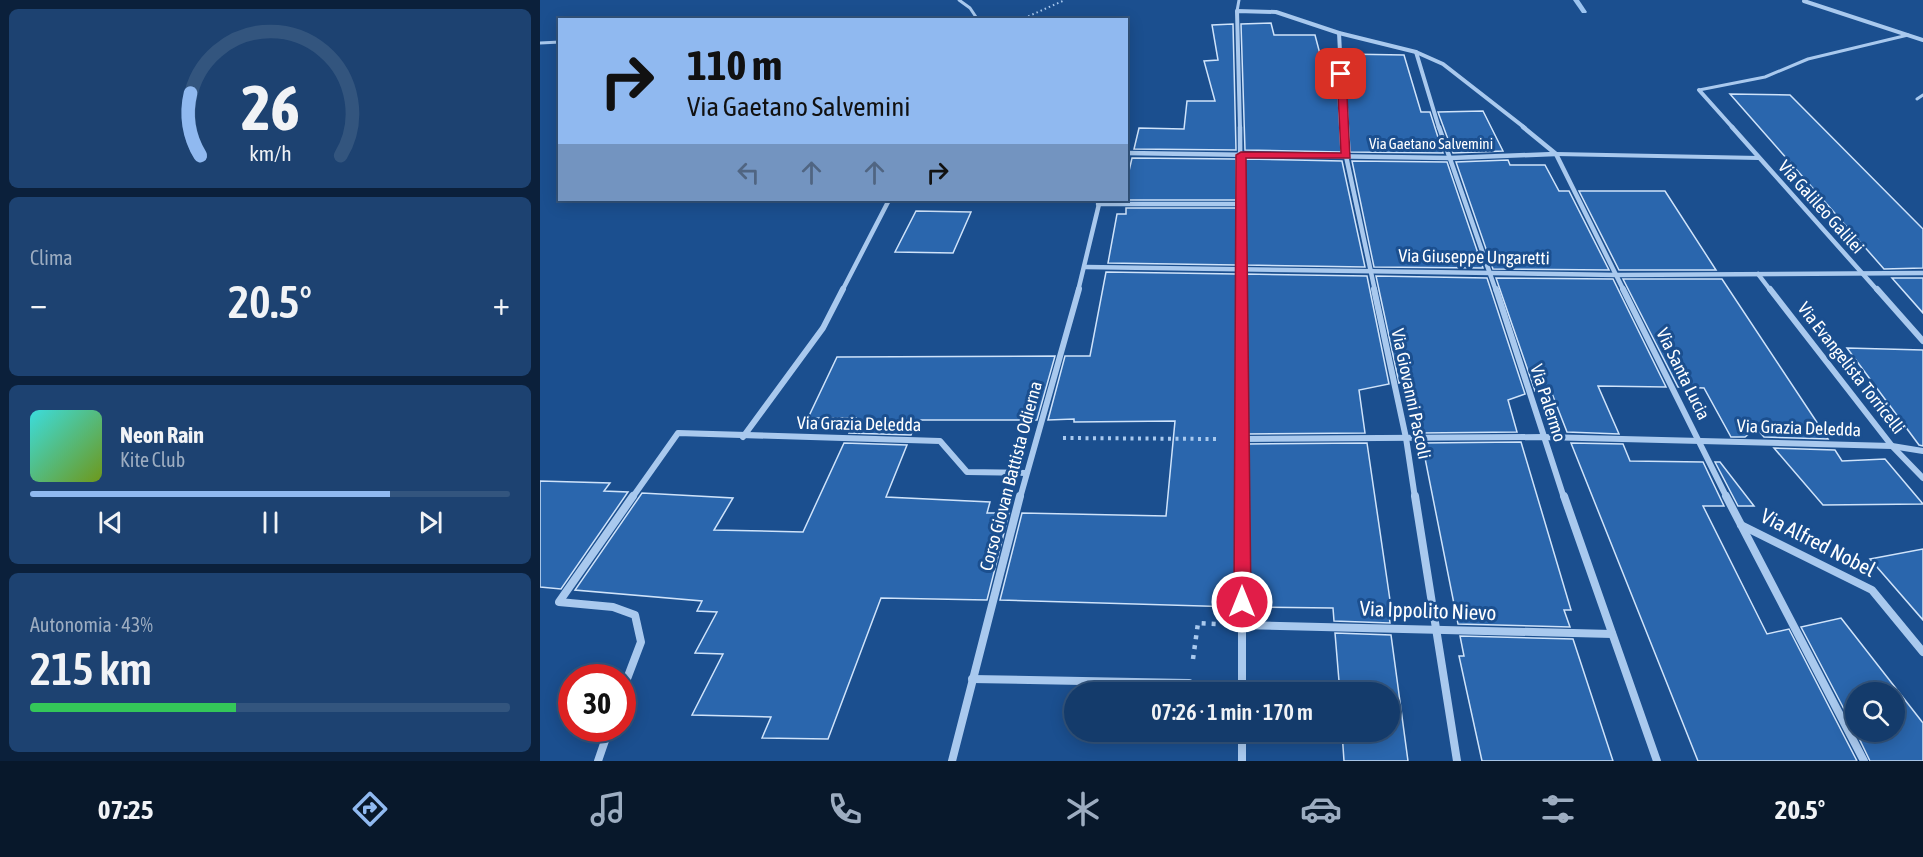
<!DOCTYPE html>
<html lang="it">
<meta charset="utf-8">
<style>
body{margin:0;font-family:"Asap Condensed",sans-serif;background:#1d4271;color:#f1f3f6;height:100vh;display:flex;flex-direction:column;font-size:22px;white-space:nowrap}
*{box-sizing:border-box;margin:0}
p{font-size:20px;color:#9dadc1}
.icon{flex:none;width:33px;height:33px;fill:none;stroke:currentColor;stroke-width:2;stroke-linecap:round;stroke-linejoin:round}
.map{position:relative;flex:1;overflow:hidden}
.sheet{display:flex;flex-direction:column;gap:9px;padding:9px;background:#0b203b;width:540px}
.sheet>*{flex:none}
.guide{position:absolute;left:18px;top:18px;width:570px;height:183px;border-radius:0px;box-shadow:0 3px 15px #0003,0 0 0 2px #33557e;background:#90b9f0;color:#111;overflow:hidden}
.tools{position:absolute;left:1305px;top:682px;display:grid;gap:12px}
.tools a{display:grid;place-items:center;width:60px;height:60px;border-radius:50%;background:#143b6b;box-shadow:0 3px 15px #0003,0 0 0 2px #33557e;font-size:30px}
.speed{position:absolute;left:18px;top:664px;display:flex;gap:12px;font-size:30px;font-weight:700;text-align:center}
.speed>*{display:grid;place-content:center;width:78px;height:78px;border-radius:50%;background:#143b6b;box-shadow:0 3px 15px #0003,0 0 0 2px #33557e;line-height:1}
.speed .limit{border:9px solid #d22;background:#fff;color:#111}
.pin{position:absolute;display:grid;place-items:center;width:51px;height:51px;color:#fff;margin:-26px;border-radius:12px;box-shadow:0 3px 9px #0006}
.me{position:absolute;width:66px;margin:-33px;rotate:0deg;stroke-linejoin:round;filter:drop-shadow(0 0 4px #0008)}
.turn{display:flex;align-items:center;gap:21px;height:126px;padding:0 30px;font-size:27px}
.turn .icon{width:78px;height:78px;stroke-width:2.5}
.turn b{display:block;font-size:42px;line-height:51px}
.lanes{display:flex;align-items:center;height:57px;padding:0 30px;background:#0003;justify-content:center;gap:30px;direction:ltr}
.lanes .off{opacity:.35}
.big{font-size:45px;font-weight:600;line-height:1.1}
.sheet .card{flex:1;display:flex;flex-direction:column;justify-content:center;gap:9px;min-width:0;padding:0 21px;border-radius:9px;background:#1d4271}
.sheet .dial{align-items:center;gap:0}
.dial svg{height:156px;overflow:visible;fill:none;stroke:#33557e;stroke-width:7;stroke-linecap:round;text-anchor:middle}
.dial text{fill:#f1f3f6;stroke:none}
.song{display:flex;align-items:center;gap:18px}
.cover{width:72px;height:72px;border-radius:9px;background:linear-gradient(135deg,hsl(180 70% 55%),hsl(80 70% 35%))}
.played{height:6px;border-radius:3px;background:linear-gradient(90deg,#90b9f0 75%,#33557e 75%)}
.keys{display:flex;justify-content:space-around;direction:ltr}
.heat{display:flex;justify-content:space-between;align-items:center;font-size:33px;direction:ltr}
.charge{height:9px;border-radius:4px;background:linear-gradient(90deg,#34c759 43%,#33557e 0)}
.trip{position:absolute;left:524px;top:682px;width:336px;height:60px;border-radius:30px;background:#143b6b;box-shadow:0 3px 15px #0003,0 0 0 2px #33557e;font-weight:600;line-height:60px;text-align:center}
.menu{display:flex;height:96px;justify-content:space-around;align-items:center;background:#08182b;color:#9dadc1}
.menu .icon{width:42px;height:42px}
.menu .active{color:#90b9f0}
.menu b{font-size:27px;color:#f1f3f6}
main{display:flex;flex:1;min-height:0}
.map>svg:first-child{display:block}
.lines{fill:none;stroke-linecap:round;stroke-linejoin:round}
.stream{fill:#9cc4f0;fill-rule:evenodd}
.building{fill:#2a66ad;stroke:#cfe3fa;stroke-width:1.5}
.path-far2{stroke:#a9c9ee;stroke-width:2;stroke-dasharray:1.5 3;stroke-linecap:butt}
.path-far1{stroke:#a9c9ee;stroke-width:4;stroke-dasharray:3 4.5;stroke-linecap:butt}
.path{stroke:#a9c9ee;stroke-width:4.5;stroke-dasharray:4 6;stroke-linecap:butt}
.service-far1{stroke:#a9c9ee;stroke-width:3}
.service{stroke:#a9c9ee;stroke-width:4}
.minor-far3{stroke:#a9c9ee;stroke-width:4}
.minor-far2{stroke:#a9c9ee;stroke-width:4.5}
.minor-far1{stroke:#a9c9ee;stroke-width:6}
.minor{stroke:#a9c9ee;stroke-width:8}
.route{fill:#e11d48;stroke:#92132f;stroke-width:1.5}
.labels{text-anchor:middle;stroke-width:6;stroke-linejoin:round;paint-order:stroke}
.far-street-label{font-size:15px;fill:#fff;stroke:#1b4f8f}
.street-label{font-size:18px;fill:#fff;stroke:#1b4f8f}
.near-street-label{font-size:21px;fill:#fff;stroke:#1b4f8f}
</style>
<main>
<section class="sheet">
<div class="card dial"><svg viewBox="0 0 100 80">
<path d="M14 69A42 42 0 1 1 86 69"/>
<path d="M14 69A42 42 0 0 1 9 37" stroke="#90b9f0"/>
<text x="50" y="56" font-size="32" font-weight="700">26</text>
<text x="50" y="72" font-size="11">km/h</text>
</svg></div>
<div class="card"><p>Clima</p>
<div class="heat"><a>−</a><b class="big">20.5°</b><a>+</a></div>
</div>
<div class="card">
<div class="song"><i class="cover"></i><div><b>Neon Rain</b><p>Kite Club</p></div></div>
<div class="played"></div>
<div class="keys"><svg class="icon" aria-label="previous" viewBox="0 0 24 24"><path d="M18 5L8 12l10 7zM5 5v14"/></svg><svg class="icon" aria-label="pause" viewBox="0 0 24 24"><path d="M8 5v14M16 5v14"/></svg><svg class="icon" aria-label="next" viewBox="0 0 24 24"><path d="M6 5l10 7-10 7zM19 5v14"/></svg></div>
</div>
<div class="card"><p>Autonomia · 43%</p><b class="big">215 km</b><div class="charge"></div></div>
</section>
<div class="map">
<svg width="1383" height="761" viewBox="0 0 1383 761">
<rect width="100%" height="100%" fill="#1b4f8f"/>
<g class="lines">
<polygon class="stream" points="1033,0 1039,0 1047,12 1046,13 1042,13"/>
</g>
<g class="building">
<polygon points="731,23 734,35 775,35 780,54 796,54 801,152 705,150 701,24"/>
<polygon points="693,24 696,150 594,149 599,128 644,129 647,101 675,101 664,61 678,60 672,25"/>
<polygon points="804,54 864,55 881,112 890,112 903,153 810,152"/>
<polygon points="1190,94 1250,95 1383,229 1383,268 1344,269"/>
<polygon points="943,111 963,151 913,153 898,112"/>
<polygon points="592,158 696,159 696,200 586,200 586,184"/>
<polygon points="705,159 802,161 825,267 705,265"/>
<polygon points="968,160 970,165 1005,165 1019,191 1029,191 1069,270 953,269 916,162"/>
<polygon points="812,161 907,162 943,268 834,267"/>
<polygon points="1039,191 1125,191 1176,270 1079,270"/>
<polygon points="586,208 696,208 696,265 568,263 577,214 586,214"/>
<polygon points="376,211 431,212 413,253 355,252"/>
<polygon points="566,272 696,274 696,607 460,600 482,513 626,516 635,421 534,422 534,419 508,420 525,356 550,356"/>
<polygon points="705,274 827,276 849,384 819,390 825,433 707,434"/>
<polygon points="836,276 947,278 985,394 968,400 977,432 880,433 869,381 859,383"/>
<polygon points="956,278 1073,279 1126,387 1058,386 1079,434 1027,432 1009,386 995,391"/>
<polygon points="1352,278 1383,278 1383,313"/>
<polygon points="1083,279 1182,279 1288,439 1224,437 1216,428 1205,437 1191,437 1164,388 1138,387"/>
<polygon points="1307,348 1383,350 1383,446 1379,445"/>
<polygon points="515,356 497,420 377,420 371,435 309,433 316,418 268,418 297,357"/>
<polygon points="981,442 1031,610 1024,610 1030,627 918,624 882,443"/>
<polygon points="304,443 367,445 346,497 450,502 447,513 469,513 447,600 341,598 288,739 222,738 231,717 152,715 183,654 155,653 177,612 157,611 162,601 35,590 102,493 193,498 174,530 263,532"/>
<polygon points="827,443 851,607 848,607 850,623 794,621 793,608 708,607 707,444"/>
<polygon points="1031,443 1083,444 1090,461 1163,462 1184,506 1163,506 1227,634 1249,629 1317,761 1158,761"/>
<polygon points="1234,448 1295,450 1302,461 1345,459 1383,504 1283,505"/>
<polygon points="1175,462 1180,462 1214,506 1198,506"/>
<polygon points="0,481 70,483 64,491 88,492 21,589 0,587"/>
<polygon points="1383,549 1383,620 1330,559"/>
<polygon points="1301,618 1383,723 1383,761 1330,761 1316,732 1354,732 1354,693 1316,693 1316,732 1261,627"/>
<polygon points="795,633 851,635 868,761 804,761 802,732 849,732 849,693 800,693"/>
<polygon points="920,636 1033,639 1073,761 942,761 919,656 924,656"/>
</g>
<g class="lines">
<polyline class="path-far2" points="480,20 525,0"/>
<polyline class="path-far1" points="523,438 677,439"/>
<polyline class="path" points="653,659 658,623 678,624"/>
<g class="service-far1">
<polyline points="419,0 430,8 438,20"/>
<polyline points="697,11 699,0"/>
<polyline points="0,43 20,42"/>
<polyline points="1159,90 1225,77 1268,59 1368,35"/>
<polyline points="1377,99 1383,95"/>
</g>
<polyline class="service" points="1016,154 1219,158"/>
<g class="minor-far3">
<polyline points="1264,1 1383,40"/>
<polyline points="799,33 804,128"/>
<polyline points="876,52 899,128"/>
<polyline points="1159,90 1193,128"/>
<polyline points="700,128 697,11 736,12 799,33 876,52 903,64 985,128"/>
</g>
<g class="minor-far2">
<polyline points="700,127 701,291"/>
<polyline points="804,127 806,156 835,291"/>
<polyline points="899,127 956,291"/>
<polyline points="983,127 1016,154 1084,291"/>
<polyline points="1192,127 1338,291"/>
<polyline points="586,153 910,158 1015,154"/>
<polyline points="558,204 700,204"/>
<polyline points="545,267 1078,275 1383,273"/>
<polyline points="1218,274 1231,291"/>
<polyline points="302,291 349,200"/>
<polyline points="538,291 560,200"/>
</g>
<g class="minor-far1">
<polyline points="701,289 702,498"/>
<polyline points="834,289 866,438 875,498"/>
<polyline points="956,289 1024,498"/>
<polyline points="1083,289 1187,498"/>
<polyline points="1230,289 1352,446 1383,478"/>
<polyline points="1337,289 1383,341"/>
<polyline points="203,437 283,328 303,289"/>
<polyline points="702,439 1003,437 1352,446 1383,451"/>
<polyline points="92,498 138,433 400,441 427,472 486,473"/>
<polyline points="480,498 539,289"/>
</g>
<g class="minor">
<polyline points="702,496 702,693"/>
<polyline points="875,496 917,761"/>
<polyline points="1024,496 1117,761"/>
<polyline points="1186,496 1324,761"/>
<polyline points="1201,525 1332,590 1383,652"/>
<polyline points="702,625 1072,634"/>
<polyline points="432,679 649,683"/>
<polyline points="82,692 101,642 95,615 73,607 19,602 93,496"/>
<polyline points="702,732 702,761"/>
<polyline points="58,761 69,729"/>
<polyline points="412,761 480,496"/>
</g>
</g>
<polygon class="route" points="801,71 806,74 810,158 706,158 711,602 708,607 702,609 696,607 694,602 696,155 701,152 801,153 797,74"/>
<g class="labels">
<g class="far-street-label">
<text x="891" y="149">Via Gaetano Salvemini</text>
</g>
<g class="street-label">
<text transform="translate(1281 207) rotate(48)" y="6">Via Galileo Galilei</text>
<text transform="translate(934 257) rotate(1)" y="6">Via Giuseppe Ungaretti</text>
<text transform="translate(1311 368) rotate(52)" y="6">Via Evangelista Torricelli</text>
<text transform="translate(1143 374) rotate(64)" y="6">Via Santa Lucia</text>
<text transform="translate(871 394) rotate(78)" y="6">Via Giovanni Pascoli</text>
<text transform="translate(1008 403) rotate(72)" y="6">Via Palermo</text>
<text transform="translate(319 424) rotate(1)" y="6">Via Grazia Deledda</text>
<text transform="translate(1259 428) rotate(2)" y="6">Via Grazia Deledda</text>
<text transform="translate(471 476) rotate(-75)" y="6">Corso Giovan Battista Odierna</text>
</g>
<g class="near-street-label">
<text transform="translate(1278 543) rotate(27)" y="7">Via Alfred Nobel</text>
<text transform="translate(888 611) rotate(2)" y="7">Via Ippolito Nievo</text>
</g>
</g>
</svg>
<div class="tools">
<a><svg class="icon" aria-label="search" viewBox="0 0 24 24"><circle cx="10" cy="10" r="6"/><path d="M15 15l6 6"/></svg></a>
</div>
<div class="speed"><div class="limit">30</div></div>
<div class="pin" style="left:801px;top:74px;background:#d93025"><svg class="icon" aria-label="arrive" viewBox="0 0 24 24"><path d="M6 21V4h12l-3 4 3 4H6"/></svg></div>
<svg class="me" style="left:702px;top:602px" viewBox="-20 -20 40 40"><circle r="17" fill="#e11d48" stroke="#fff" stroke-width="3"/><path d="M0-11L8 9 0 5-8 9z" fill="#fff"/></svg>
<div class="trip">07:26 · 1 min · 170 m</div>
<div class="guide">
<div class="turn"><svg class="icon" aria-label="right" viewBox="0 0 24 24"><path d="M7 20v-9h11M14 6l5 5-5 5"/></svg><div><b>110 m</b>Via Gaetano Salvemini</div></div>
<div class="lanes"><svg class="icon off" aria-label="left" viewBox="0 0 24 24"><path d="M17 20v-9H6M10 6l-5 5 5 5"/></svg><svg class="icon off" aria-label="ahead" viewBox="0 0 24 24"><path d="M12 20V5M6 11l6-6 6 6"/></svg><svg class="icon off" aria-label="ahead" viewBox="0 0 24 24"><path d="M12 20V5M6 11l6-6 6 6"/></svg><svg class="icon" aria-label="right" viewBox="0 0 24 24"><path d="M7 20v-9h11M14 6l5 5-5 5"/></svg></div>
</div>
</div>
</main>
<nav class="menu">
<b>07:25</b>
<svg class="icon active" aria-label="directions" viewBox="0 0 24 24"><path d="M12 3l9 9-9 9-9-9zM9 14v-3h6M13 9l2 2-2 2"/></svg>
<svg class="icon" aria-label="music" viewBox="0 0 24 24"><path d="M9 18V5l10-2v13"/><circle cx="6" cy="18" r="3"/><circle cx="16" cy="16" r="3"/></svg>
<svg class="icon" aria-label="phone" viewBox="0 0 24 24"><path d="M5 4h4l2 5-3 2q2 4 5 5l2-3 5 2v4C11 20 4 13 5 4z"/></svg>
<svg class="icon" aria-label="climate" viewBox="0 0 24 24"><path d="M12 3v18M4 7l16 10M4 17L20 7"/></svg>
<svg class="icon" aria-label="car" viewBox="0 0 24 24"><path d="M5 17H2v-5l4-1 3-4h7l3 4 3 1v5h-3M9 17h6M6 11h13"/><circle cx="7" cy="17" r="2"/><circle cx="17" cy="17" r="2"/></svg>
<svg class="icon" aria-label="filters" viewBox="0 0 24 24"><path d="M4 7h16M4 17h16"/><circle cx="9" cy="7" r="2"/><circle cx="15" cy="17" r="2"/></svg>
<b>20.5°</b>
</nav>
